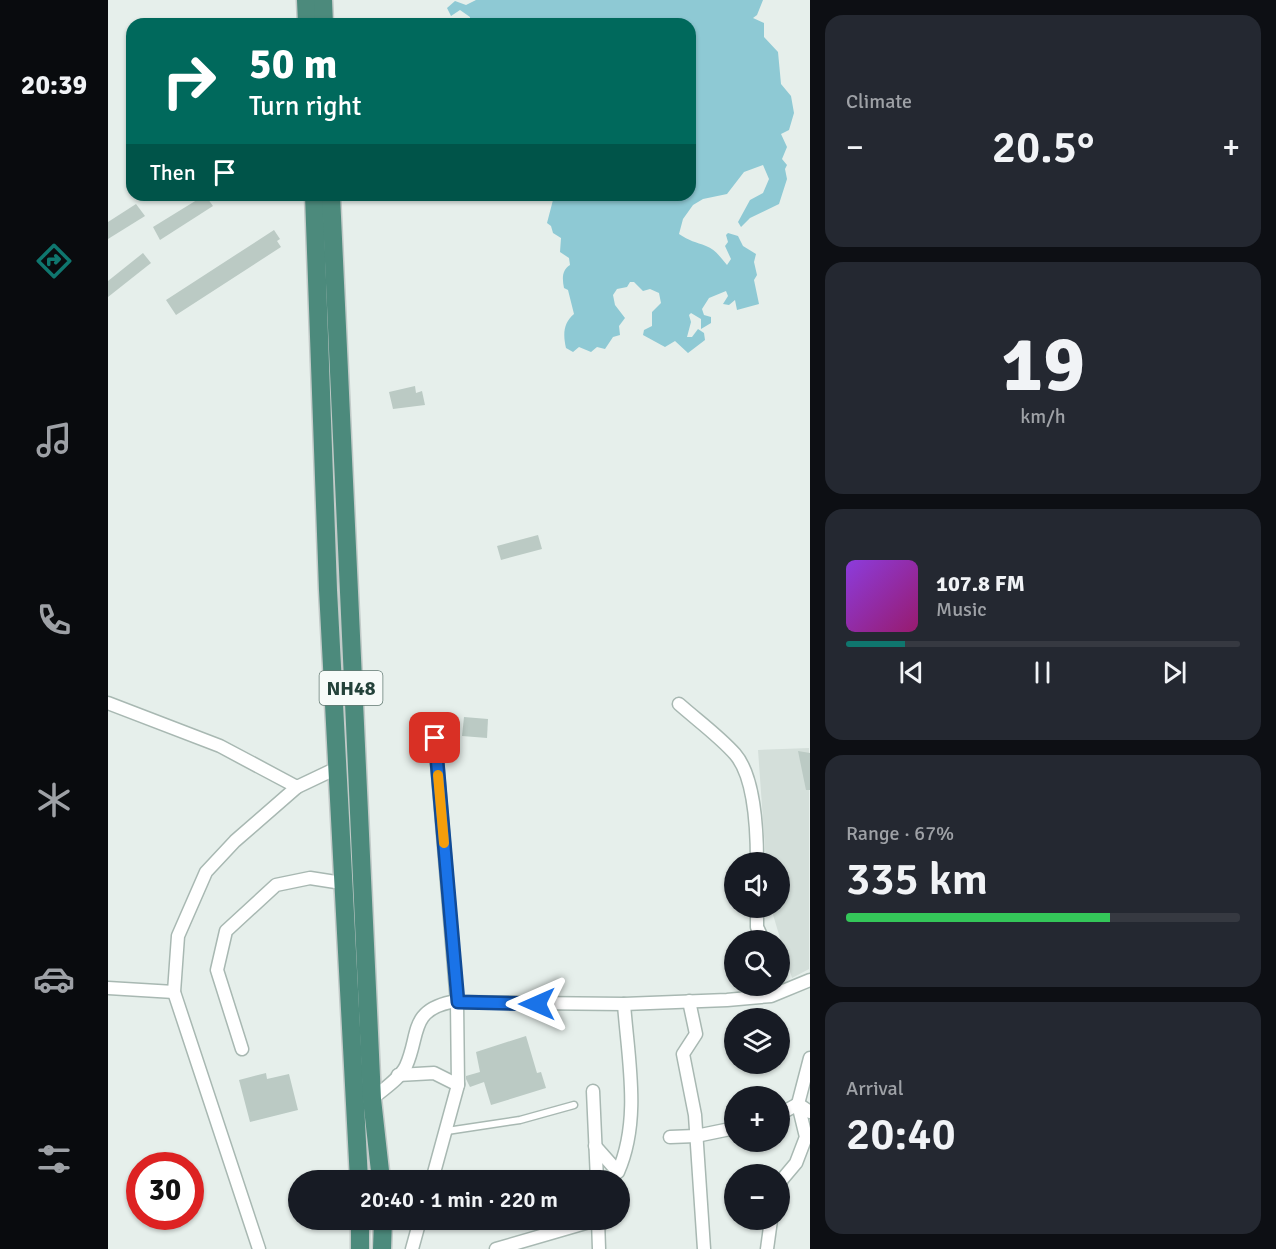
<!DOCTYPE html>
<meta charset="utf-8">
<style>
body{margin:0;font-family:Signika,sans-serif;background:#242831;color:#f1f3f6;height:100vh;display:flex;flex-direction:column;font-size:22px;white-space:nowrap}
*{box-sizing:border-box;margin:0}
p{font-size:20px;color:#9ea1a6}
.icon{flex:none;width:33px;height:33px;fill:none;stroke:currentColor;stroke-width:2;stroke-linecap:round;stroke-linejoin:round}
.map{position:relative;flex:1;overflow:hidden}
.drawer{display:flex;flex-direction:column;gap:15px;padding:15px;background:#0d0f14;width:466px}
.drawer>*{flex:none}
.hud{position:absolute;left:18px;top:18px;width:570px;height:183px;border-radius:18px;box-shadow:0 2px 4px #0004;background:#00695c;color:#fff;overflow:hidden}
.controls{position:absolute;left:616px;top:852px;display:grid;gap:12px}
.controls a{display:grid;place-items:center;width:66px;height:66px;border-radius:50%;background:#171b24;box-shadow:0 2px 4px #0004;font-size:30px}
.speed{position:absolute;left:18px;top:1152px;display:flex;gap:12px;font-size:30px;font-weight:700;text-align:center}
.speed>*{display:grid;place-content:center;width:78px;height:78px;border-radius:50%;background:#171b24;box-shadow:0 2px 4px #0004;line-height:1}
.speed .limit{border:9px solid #d22;background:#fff;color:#111}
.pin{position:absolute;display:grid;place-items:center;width:51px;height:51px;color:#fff;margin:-26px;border-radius:12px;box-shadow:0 3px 9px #0006}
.me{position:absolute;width:66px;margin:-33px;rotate:270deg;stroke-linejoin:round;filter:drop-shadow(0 0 4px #0008)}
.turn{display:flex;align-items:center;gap:21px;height:126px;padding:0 24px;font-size:27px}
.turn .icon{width:78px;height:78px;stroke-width:2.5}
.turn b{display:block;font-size:42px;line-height:51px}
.then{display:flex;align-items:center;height:57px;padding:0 24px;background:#0003;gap:12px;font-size:22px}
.big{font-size:45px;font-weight:600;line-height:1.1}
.drawer .tile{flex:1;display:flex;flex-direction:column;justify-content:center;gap:9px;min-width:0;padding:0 21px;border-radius:18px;background:#242831}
.drawer .dial{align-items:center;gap:0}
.dial b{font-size:78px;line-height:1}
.song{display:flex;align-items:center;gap:18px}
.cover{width:72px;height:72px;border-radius:9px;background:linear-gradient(135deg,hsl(270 70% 55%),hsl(320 70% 35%))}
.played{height:6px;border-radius:3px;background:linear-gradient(90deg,#0f766e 15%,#363941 15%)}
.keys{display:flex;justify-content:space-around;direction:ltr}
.heat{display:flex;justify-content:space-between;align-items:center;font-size:33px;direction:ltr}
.charge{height:9px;border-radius:4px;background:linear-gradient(90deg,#34c759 67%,#363941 0)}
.trip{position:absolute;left:180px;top:1170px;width:342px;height:60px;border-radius:30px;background:#171b24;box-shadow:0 2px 4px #0004;font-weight:600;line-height:60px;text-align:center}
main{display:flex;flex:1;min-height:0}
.menu{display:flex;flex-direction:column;width:108px;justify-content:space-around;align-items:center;background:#090b0e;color:#9ea1a6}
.menu .icon{width:42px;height:42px}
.menu .active{color:#0f766e}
.menu b{font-size:27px;color:#f1f3f6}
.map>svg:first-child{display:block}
.built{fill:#d4dfda}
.water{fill:#8ec9d4}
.building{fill:#bbcac4}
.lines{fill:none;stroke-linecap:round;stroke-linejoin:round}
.service-casing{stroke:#a8b8b2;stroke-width:9}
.minor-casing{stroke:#a8b8b2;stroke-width:15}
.trunk-casing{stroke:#c2cac8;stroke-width:21}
.service{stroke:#fff;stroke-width:6}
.minor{stroke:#fff;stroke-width:12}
.trunk{stroke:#4c8a7c;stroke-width:18}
.route-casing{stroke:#114b97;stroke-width:15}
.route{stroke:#1a73e8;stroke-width:10}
.slow{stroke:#f59e0b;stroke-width:10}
.labels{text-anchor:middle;stroke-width:6;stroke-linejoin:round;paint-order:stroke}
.shield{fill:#f7fbf9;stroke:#637a73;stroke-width:1.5}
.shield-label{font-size:20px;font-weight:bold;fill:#24423a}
</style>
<main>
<nav class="menu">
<b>20:39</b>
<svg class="icon active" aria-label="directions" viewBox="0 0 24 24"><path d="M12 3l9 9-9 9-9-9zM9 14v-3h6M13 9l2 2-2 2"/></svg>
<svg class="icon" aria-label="music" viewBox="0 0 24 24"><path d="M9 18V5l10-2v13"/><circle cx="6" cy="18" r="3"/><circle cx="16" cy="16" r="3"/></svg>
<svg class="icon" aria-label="phone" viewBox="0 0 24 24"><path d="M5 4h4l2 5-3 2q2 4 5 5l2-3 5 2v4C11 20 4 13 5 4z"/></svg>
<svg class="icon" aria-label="climate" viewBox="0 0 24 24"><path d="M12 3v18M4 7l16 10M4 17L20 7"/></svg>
<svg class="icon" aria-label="car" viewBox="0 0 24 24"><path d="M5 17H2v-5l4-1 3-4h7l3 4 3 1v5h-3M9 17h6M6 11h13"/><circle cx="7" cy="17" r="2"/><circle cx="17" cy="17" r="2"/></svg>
<svg class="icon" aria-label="filters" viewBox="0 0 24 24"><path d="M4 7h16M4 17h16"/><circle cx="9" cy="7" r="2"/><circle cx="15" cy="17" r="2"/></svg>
</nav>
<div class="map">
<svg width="702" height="1249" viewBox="0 0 702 1249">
<rect width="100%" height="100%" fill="#e6efeb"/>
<polygon class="built" points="701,748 701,969 684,978 663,908 672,908 672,862 658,862 650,750"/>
<path class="water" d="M 368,0 L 655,0 L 649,15 L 645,18 L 656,23 L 656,37 L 670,52 L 673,84 L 683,96 L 686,113 L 681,130 L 673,134 L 679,147 L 674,159 L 679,165 L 677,169 L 679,179 L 671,204 L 642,218 L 633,227 L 630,222 L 642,200 L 655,193 L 661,179 L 655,165 L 636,172 L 619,194 L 595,199 L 585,205 L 575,219 L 571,234 C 581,241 588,242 598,246 C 607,249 613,258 619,265 L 623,259 L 617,246 L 620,242 L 618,235 L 620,233 L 630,236 L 635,246 L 648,254 L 646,262 L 649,275 L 646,280 L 651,304 L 629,310 L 627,300 L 621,305 L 615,304 L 620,296 L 618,291 L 601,298 L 594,309 L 596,315 L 603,317 L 603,323 L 593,329 L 593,319 L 583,313 L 581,315 L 583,322 L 579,337 L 584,337 L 590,329 L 596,333 L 597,340 L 580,353 L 567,341 L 557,347 L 535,335 L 536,330 L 544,326 L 544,312 L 553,303 L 551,293 L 542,289 L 535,291 L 526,282 L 522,282 L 519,287 L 509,289 L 505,295 L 507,305 L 517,318 L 511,326 L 512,335 L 505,337 L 497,349 L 489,347 L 483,352 L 471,347 L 465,352 L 458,348 C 455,335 455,323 466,314 L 460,290 L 456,288 C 454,278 454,270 462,265 L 461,258 L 452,252 L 453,238 L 445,233 L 443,226 L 439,223 L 445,200 L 440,195 L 582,195 L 582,24 L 362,24 L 362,17 L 352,10 L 343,16 L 339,8 L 347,1 L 358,5 Z"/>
<g class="building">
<polygon points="97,195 105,206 52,240 45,227"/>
<polygon points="28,204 37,216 0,239 0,222"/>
<polygon points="166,230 172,239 169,241 173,247 68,315 58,300"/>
<polygon points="35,253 43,263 0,297 0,281"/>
<polygon points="307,386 308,393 314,391 317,405 285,409 281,392"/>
<polygon points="430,535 434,549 393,560 389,546"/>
<polygon points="356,717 380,719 379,738 354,736"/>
<polygon points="690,751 702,753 702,790 698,790"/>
<polygon points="418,1036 429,1073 433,1072 438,1088 383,1105 376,1082 362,1087 358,1079 358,1076 372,1072 368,1052"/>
<polygon points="158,1073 159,1079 181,1074 190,1110 142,1122 131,1080"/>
</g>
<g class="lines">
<g class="service-casing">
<polyline id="service" points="339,1131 412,1120 466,1105"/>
</g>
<g class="minor-casing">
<g id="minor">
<polyline points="0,703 112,746 189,787 229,768"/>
<path d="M 571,704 C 589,720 611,736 627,754 C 647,777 649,833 649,862"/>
<polyline points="327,738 349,1002 350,1085"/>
<polyline points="649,908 649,927 655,940"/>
<polyline points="0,988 66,992"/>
<polyline points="581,1001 588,1034 575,1054 587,1115 596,1249"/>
<polyline points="134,1049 109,970 118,931 168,885 202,878 234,883"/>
<polyline points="290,1075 326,1073 350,1085 324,1180"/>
<polyline points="485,1091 489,1180"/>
<path d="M 264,1099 C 274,1090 292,1079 298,1066 C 312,1035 301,1011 343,1002 L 516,1004 L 619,1000 L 663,996 L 702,980"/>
<polyline points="672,1114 690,1104 702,1112"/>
<polyline points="562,1137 588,1136 627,1128"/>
<path d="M 487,1146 L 510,1172 C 533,1120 520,1059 516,1004"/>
<polyline points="672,1182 688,1163 698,1137 690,1104 702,1058"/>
<polyline points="490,1220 491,1249"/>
<polyline points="151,1249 66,992 70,936 98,872 127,841 189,787"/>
<polyline points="304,1249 312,1220"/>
<polyline points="388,1249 488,1220"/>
<polyline points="659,1249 663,1220"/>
</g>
</g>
<g class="trunk-casing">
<g id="trunk">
<polyline points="198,0 199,24"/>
<polyline points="215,0 216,24"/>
<polyline points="206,195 220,590 251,1180"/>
<polyline points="223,195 264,1099 273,1180"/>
<polyline points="252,1220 252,1249"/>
<polyline points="274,1249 275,1220"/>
</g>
</g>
<use href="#service" class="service"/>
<use href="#minor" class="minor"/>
<use href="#trunk" class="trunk"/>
</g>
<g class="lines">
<g class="route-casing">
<polyline id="route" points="327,738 350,1002 429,1004"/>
</g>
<use href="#route" class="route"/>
<polyline class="slow" points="330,775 336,843"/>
</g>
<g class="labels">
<rect class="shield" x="211.5" y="671" width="63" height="34" rx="4.5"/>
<g class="shield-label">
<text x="243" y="695">NH48</text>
</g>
</g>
</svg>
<div class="controls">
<a><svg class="icon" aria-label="sound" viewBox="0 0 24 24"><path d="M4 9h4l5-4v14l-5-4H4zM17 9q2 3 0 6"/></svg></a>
<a><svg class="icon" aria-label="search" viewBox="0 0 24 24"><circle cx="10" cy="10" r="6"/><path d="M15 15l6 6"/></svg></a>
<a><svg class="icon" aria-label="layers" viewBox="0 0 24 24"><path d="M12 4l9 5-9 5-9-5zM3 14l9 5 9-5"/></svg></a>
<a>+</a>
<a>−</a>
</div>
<div class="speed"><div class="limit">30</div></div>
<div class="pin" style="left:327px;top:738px;background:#d93025"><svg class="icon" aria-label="arrive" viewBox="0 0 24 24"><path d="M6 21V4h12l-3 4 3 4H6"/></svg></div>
<svg class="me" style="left:429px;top:1004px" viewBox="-20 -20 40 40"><path d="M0-17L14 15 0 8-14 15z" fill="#1a73e8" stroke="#fff" stroke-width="4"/></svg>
<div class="trip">20:40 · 1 min · 220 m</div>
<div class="hud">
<div class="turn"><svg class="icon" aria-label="right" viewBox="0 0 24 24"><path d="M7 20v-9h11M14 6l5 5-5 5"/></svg><div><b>50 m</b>Turn right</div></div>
<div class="then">Then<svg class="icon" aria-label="arrive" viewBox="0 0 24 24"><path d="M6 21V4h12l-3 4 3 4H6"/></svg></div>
</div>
</div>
<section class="drawer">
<div class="tile"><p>Climate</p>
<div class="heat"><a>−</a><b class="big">20.5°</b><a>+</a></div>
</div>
<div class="tile dial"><b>19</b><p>km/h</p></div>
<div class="tile">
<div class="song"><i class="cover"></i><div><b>107.8 FM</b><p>Music</p></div></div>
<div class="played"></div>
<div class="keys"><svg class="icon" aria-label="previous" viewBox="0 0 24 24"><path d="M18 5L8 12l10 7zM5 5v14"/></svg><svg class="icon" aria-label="pause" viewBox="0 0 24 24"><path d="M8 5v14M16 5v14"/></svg><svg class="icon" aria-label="next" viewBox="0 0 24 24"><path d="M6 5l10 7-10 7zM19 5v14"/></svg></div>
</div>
<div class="tile"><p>Range · 67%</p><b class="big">335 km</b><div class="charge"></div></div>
<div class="tile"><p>Arrival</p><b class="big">20:40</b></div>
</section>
</main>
